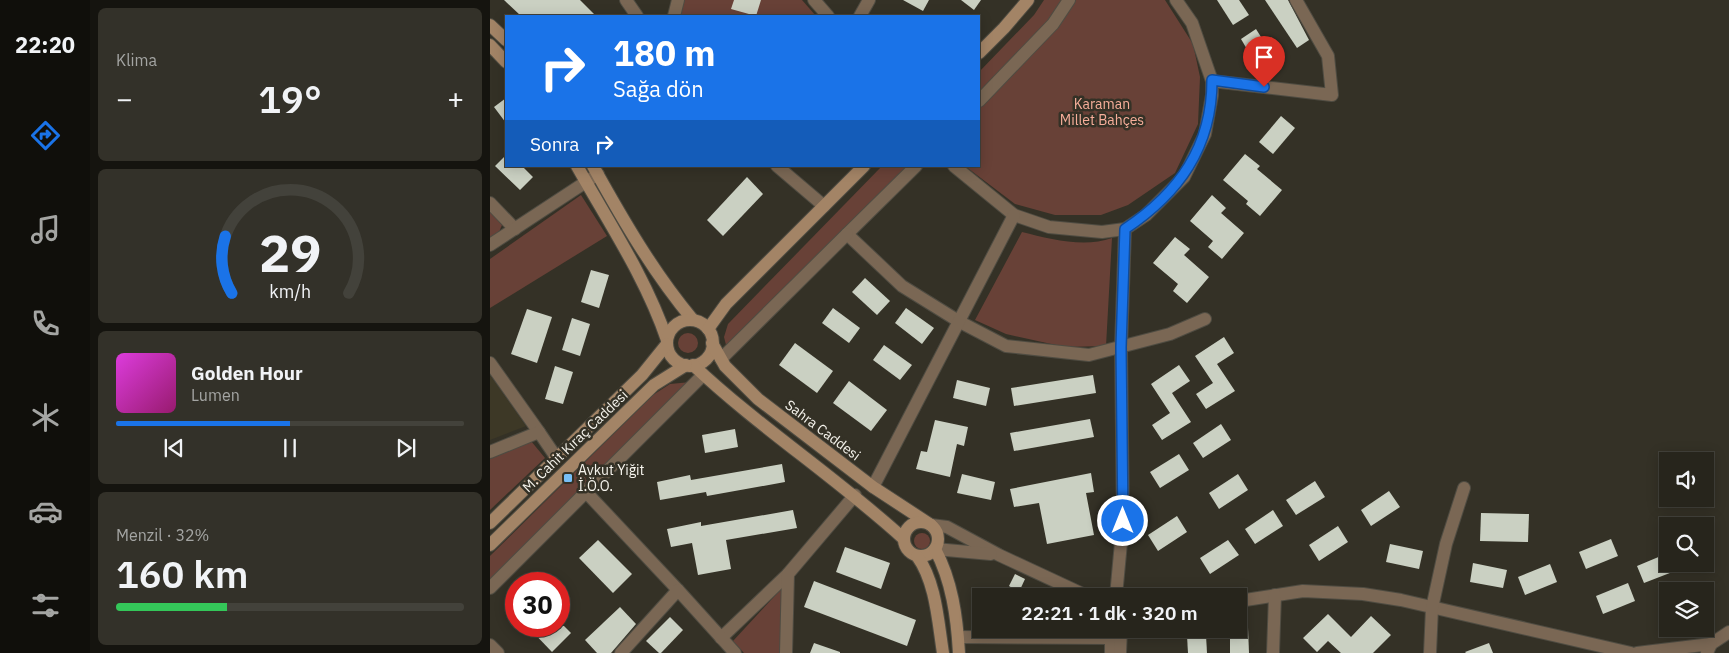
<!DOCTYPE html>
<html lang="tr">
<meta charset="utf-8">
<style>
body{margin:0;font-family:"IBM Plex Sans",sans-serif;background:#333129;color:#f1f3f6;height:100vh;display:flex;flex-direction:column;font-size:19px;white-space:nowrap}
*{box-sizing:border-box;margin:0}
p{font-size:16px;color:#a4a5a3}
.icon{flex:none;width:28px;height:28px;fill:none;stroke:currentColor;stroke-width:2;stroke-linecap:round;stroke-linejoin:round}
.map{position:relative;flex:1;overflow:hidden}
.sheet{display:flex;flex-direction:column;gap:8px;padding:8px;background:#15140f;width:400px}
.sheet>*{flex:none}
.hud{position:absolute;left:15px;top:15px;width:475px;height:152px;border-radius:0px;box-shadow:0 2px 12px #0003,0 0 0 1px #43423b;background:#1a73e8;color:#fff;overflow:hidden}
.tools{position:absolute;left:1169px;top:452px;display:grid;gap:10px}
.tools a{display:grid;place-items:center;width:55px;height:55px;border-radius:0px;background:#27251c;box-shadow:0 2px 12px #0003,0 0 0 1px #43423b;font-size:25px}
.speed{position:absolute;left:15px;top:572px;display:flex;gap:10px;font-size:25px;font-weight:700;text-align:center}
.speed>*{display:grid;place-content:center;width:65px;height:65px;border-radius:50%;background:#27251c;box-shadow:0 2px 12px #0003,0 0 0 1px #43423b;line-height:1}
.speed .limit{border:8px solid #d22;background:#fff;color:#111}
.pin{position:absolute;display:grid;place-items:center;width:42px;height:42px;color:#fff;margin:-51px -21px;border-radius:50% 50% 50% 0;rotate:-45deg;box-shadow:0 0 5px #0007}
.pin .icon{rotate:45deg}
.me{position:absolute;width:55px;margin:-28px;rotate:0deg;stroke-linejoin:round;filter:drop-shadow(0 0 4px #0008)}
.turn{display:flex;align-items:center;gap:18px;height:105px;padding:0 25px;font-size:22px}
.turn .icon{width:65px;height:65px;stroke-width:2.5}
.turn b{display:block;font-size:35px;line-height:42px}
.then{display:flex;align-items:center;height:48px;padding:0 25px;background:#0003;gap:10px;font-size:19px}
.big{font-size:38px;font-weight:600;line-height:1.1}
.sheet .tile{flex:1;display:flex;flex-direction:column;justify-content:center;gap:8px;min-width:0;padding:0 18px;border-radius:8px;background:#333129}
.sheet .dial{align-items:center;gap:0}
.dial svg{height:130px;overflow:visible;fill:none;stroke:#43423b;stroke-width:7;stroke-linecap:round;text-anchor:middle}
.dial text{fill:#f1f3f6;stroke:none}
.song{display:flex;align-items:center;gap:15px}
.cover{width:60px;height:60px;border-radius:8px;background:linear-gradient(135deg,hsl(300 70% 55%),hsl(320 70% 35%))}
.played{height:5px;border-radius:2px;background:linear-gradient(90deg,#1a73e8 50%,#43423b 50%)}
.keys{display:flex;justify-content:space-around;direction:ltr}
.heat{display:flex;justify-content:space-between;align-items:center;font-size:28px;direction:ltr}
.charge{height:8px;border-radius:4px;background:linear-gradient(90deg,#34c759 32%,#43423b 0)}
.trip{position:absolute;left:482px;top:588px;width:275px;height:50px;border-radius:0px;background:#27251c;box-shadow:0 2px 12px #0003,0 0 0 1px #43423b;font-weight:600;line-height:50px;text-align:center}
main{display:flex;flex:1;min-height:0}
.tabs{display:flex;flex-direction:column;width:90px;justify-content:space-around;align-items:center;background:#100f0b;color:#a4a5a3}
.tabs .icon{width:35px;height:35px}
.tabs .current{color:#1a73e8}
.tabs b{font-size:22px;color:#f1f3f6}
.map>svg:first-child{display:block}
.built{fill:#3d3826}
.green{fill:#684137}
.building{fill:#cad0c2}
.lines{fill:none;stroke-linecap:round;stroke-linejoin:round}
.street-casing{stroke:#4f4c42;stroke-width:14}
.secondary-casing{stroke:#4f4c42;stroke-width:14}
.street{stroke:#7a6754;stroke-width:12}
.secondary{stroke:#a38466;stroke-width:12}
.route-casing{stroke:#114b97;stroke-width:12}
.route{stroke:#1a73e8;stroke-width:9}
.poi-dot{fill:#77bff7;stroke:#343126;stroke-width:2}
.labels{text-anchor:middle;stroke-width:5;stroke-linejoin:round;paint-order:stroke}
.park-label{font-size:14px;fill:#f7ae9a;stroke:#343126}
.street-label{font-size:14px;fill:#f6f4ed;stroke:#343126}
.poi-label{font-size:14px;fill:#f6f4ed;stroke:#343126;text-anchor:start}
</style>
<main>
<nav class="tabs">
<b>22:20</b>
<svg class="icon current" aria-label="directions" viewBox="0 0 24 24"><path d="M12 3l9 9-9 9-9-9zM9 14v-3h6M13 9l2 2-2 2"/></svg>
<svg class="icon" aria-label="music" viewBox="0 0 24 24"><path d="M9 18V5l10-2v13"/><circle cx="6" cy="18" r="3"/><circle cx="16" cy="16" r="3"/></svg>
<svg class="icon" aria-label="phone" viewBox="0 0 24 24"><path d="M5 4h4l2 5-3 2q2 4 5 5l2-3 5 2v4C11 20 4 13 5 4z"/></svg>
<svg class="icon" aria-label="climate" viewBox="0 0 24 24"><path d="M12 3v18M4 7l16 10M4 17L20 7"/></svg>
<svg class="icon" aria-label="car" viewBox="0 0 24 24"><path d="M5 17H2v-5l4-1 3-4h7l3 4 3 1v5h-3M9 17h6M6 11h13"/><circle cx="7" cy="17" r="2"/><circle cx="17" cy="17" r="2"/></svg>
<svg class="icon" aria-label="filters" viewBox="0 0 24 24"><path d="M4 7h16M4 17h16"/><circle cx="9" cy="7" r="2"/><circle cx="15" cy="17" r="2"/></svg>
</nav>
<section class="sheet">
<div class="tile"><p>Klima</p>
<div class="heat"><a>−</a><b class="big">19°</b><a>+</a></div>
</div>
<div class="tile dial"><svg viewBox="0 0 100 80">
<path d="M14 69A42 42 0 1 1 86 69"/>
<path d="M14 69A42 42 0 0 1 10 34" stroke="#1a73e8"/>
<text x="50" y="56" font-size="32" font-weight="700">29</text>
<text x="50" y="72" font-size="11">km/h</text>
</svg></div>
<div class="tile">
<div class="song"><i class="cover"></i><div><b>Golden Hour</b><p>Lumen</p></div></div>
<div class="played"></div>
<div class="keys"><svg class="icon" aria-label="previous" viewBox="0 0 24 24"><path d="M18 5L8 12l10 7zM5 5v14"/></svg><svg class="icon" aria-label="pause" viewBox="0 0 24 24"><path d="M8 5v14M16 5v14"/></svg><svg class="icon" aria-label="next" viewBox="0 0 24 24"><path d="M6 5l10 7-10 7zM19 5v14"/></svg></div>
</div>
<div class="tile"><p>Menzil · 32%</p><b class="big">160 km</b><div class="charge"></div></div>
</section>
<div class="map">
<svg width="1239" height="653" viewBox="0 0 1239 653">
<rect width="100%" height="100%" fill="#343126"/>
<polygon class="built" points="0,375 36,426 0,440"/>
<g class="green">
<polygon points="194,0 312,0 326,16 191,16"/>
<polygon points="554,0 573,0 558,22 489,93 489,72 544,15"/>
<polygon points="586,0 675,0 703,44 710,77 708,124 685,173 638,205 611,215 565,215 525,204 475,166 489,166 489,108 568,24"/>
<polygon points="392,166 418,166 240,343 236,345 234,337 238,324"/>
<polygon points="91,195 117,236 0,308 0,259"/>
<polygon points="0,210 12,225 9,232 0,238"/>
<path d="M 532,232 C 560,239 594,248 622,238 L 616,346 L 575,347 L 516,334 L 485,320 Z"/>
<circle cx="198" cy="343" r="10"/>
<polygon points="201,382 0,582 0,556 163,395 180,384"/>
<polygon points="41,441 55,458 0,510 0,459"/>
<circle cx="432" cy="541" r="8"/>
<polygon points="292,588 291,653 254,653 243,641"/>
</g>
<g class="building">
<polygon points="14,0 90,0 106,16 31,16"/>
<polygon points="244,0 271,0 266,16 241,9"/>
<polygon points="413,0 439,0 433,11"/>
<polygon points="471,0 491,0 484,10"/>
<polygon points="727,0 749,0 759,15 743,25"/>
<polygon points="775,0 798,0 819,40 807,48"/>
<polygon points="766,29 784,58 768,68 751,39"/>
<polygon points="16,98 16,123 4,107"/>
<polygon points="791,116 805,128 783,154 769,142"/>
<polygon points="755,154 770,166 767,169 792,190 770,216 756,204 758,201 733,180"/>
<polygon points="16,155 16,166 32,166 43,177 30,190 5,166"/>
<polygon points="257,177 273,194 233,236 217,220"/>
<polygon points="722,195 736,208 731,213 754,233 732,259 718,247 723,241 700,221"/>
<polygon points="685,237 700,249 694,255 719,277 697,303 683,291 688,284 663,263"/>
<polygon points="101,270 119,275 109,308 91,302"/>
<polygon points="375,278 400,301 387,315 362,292"/>
<polygon points="343,308 370,328 359,343 332,323"/>
<polygon points="416,308 444,328 432,344 405,323"/>
<polygon points="37,309 62,317 47,363 21,354"/>
<polygon points="82,318 100,324 90,356 72,350"/>
<polygon points="734,337 744,353 727,364 745,391 716,409 706,394 723,383 705,356"/>
<polygon points="305,343 343,371 327,393 289,365"/>
<polygon points="394,345 422,365 410,380 383,360"/>
<polygon points="689,365 700,381 682,393 701,422 672,440 662,425 680,413 661,384"/>
<polygon points="65,366 83,372 73,404 55,399"/>
<polygon points="603,375 606,393 524,406 521,388"/>
<polygon points="467,380 500,388 496,406 463,398"/>
<polygon points="359,381 397,410 381,431 343,403"/>
<polygon points="600,419 604,437 524,451 520,433"/>
<polygon points="445,420 478,427 474,446 467,444 460,477 426,469 431,451 437,452"/>
<polygon points="731,424 741,440 713,458 703,443"/>
<polygon points="245,429 248,447 215,453 212,435"/>
<polygon points="689,454 699,470 670,488 660,472"/>
<polygon points="292,464 295,482 217,496 216,492 170,500 167,482 200,475 201,480"/>
<polygon points="601,473 604,492 596,493 604,535 557,544 549,503 524,507 520,489"/>
<polygon points="472,474 505,482 501,500 467,493"/>
<polygon points="748,474 758,490 729,509 719,493"/>
<polygon points="825,481 835,497 806,515 796,500"/>
<polygon points="899,491 910,507 881,526 871,510"/>
<polygon points="303,510 307,528 236,540 241,569 208,575 202,543 181,547 177,529 211,522 211,526"/>
<polygon points="783,510 793,526 765,544 755,529"/>
<polygon points="991,513 1039,514 1038,542 990,541"/>
<polygon points="687,516 697,532 668,551 658,535"/>
<polygon points="848,526 858,542 829,561 819,545"/>
<polygon points="1121,539 1128,556 1096,569 1089,552"/>
<polygon points="108,540 142,574 123,593 89,558"/>
<polygon points="738,540 749,555 720,574 710,558"/>
<polygon points="900,544 933,551 929,569 896,562"/>
<polygon points="355,547 400,563 391,589 346,572"/>
<polygon points="1178,553 1178,564 1183,564 1185,571 1154,583 1147,566"/>
<polygon points="983,563 1017,570 1013,588 980,582"/>
<polygon points="1060,564 1067,582 1035,595 1028,577"/>
<polygon points="525,574 535,579 529,592 519,586"/>
<polygon points="324,581 426,620 417,646 314,607"/>
<polygon points="1138,583 1145,601 1113,614 1106,596"/>
<polygon points="1178,603 1178,631 1177,631 1168,607"/>
<polygon points="130,607 146,624 121,653 107,653 95,640"/>
<polygon points="838,614 861,637 881,616 901,635 883,653 851,653 838,641 827,652 813,638"/>
<polygon points="180,617 193,630 171,653 169,653 156,641"/>
<polygon points="37,626 74,626 81,633 62,652"/>
<polygon points="758,628 759,653 740,653 740,629"/>
<polygon points="716,635 717,653 698,653 697,636"/>
<polygon points="324,643 350,652 350,653 320,653"/>
<polygon points="999,643 1003,653 976,653 975,652"/>
</g>
<g class="lines">
<g class="street-casing">
<g id="street">
<polyline points="136,0 147,16"/>
<polyline points="324,0 338,16"/>
<polyline points="184,16 188,0"/>
<polyline points="370,16 379,0"/>
<polyline points="722,81 842,95 838,56 806,0"/>
<polyline points="489,101 563,24 579,0"/>
<polyline points="287,166 334,206"/>
<polyline points="426,166 357,234 412,286 470,322 516,346 599,355 680,334 715,319"/>
<polyline points="464,166 524,215 559,227 612,232 635,229 656,215 694,177 715,134 722,95 722,81 702,23 686,0"/>
<polyline points="0,203 25,229"/>
<polyline points="0,245 108,174"/>
<polyline points="231,359 357,234"/>
<polyline points="0,363 49,432"/>
<polyline points="0,452 49,432 66,457"/>
<polyline points="383,487 524,215"/>
<polyline points="96,492 188,590"/>
<polyline points="441,525 457,527 509,555 597,596"/>
<polyline points="445,549 501,554"/>
<polyline points="0,588 213,375"/>
<polyline points="626,596 633,521 631,347 635,229"/>
<polyline points="749,601 813,591 873,594 911,600 1141,653"/>
<polyline points="468,637 621,638"/>
<polyline points="231,638 298,574"/>
<polyline points="1221,644 1239,632"/>
<polyline points="0,645 8,653"/>
<polyline points="131,653 188,590 245,653"/>
<polyline points="296,653 298,574 365,495"/>
<polyline points="621,653 621,629"/>
<polyline points="630,653 631,629"/>
<polyline points="783,653 785,595"/>
<polyline points="940,653 942,608 956,544 974,488"/>
<polyline points="1147,653 1221,644 1217,653"/>
</g>
</g>
<g class="secondary-casing">
<g id="secondary">
<polyline points="0,25 16,40"/>
<polyline points="0,45 16,62"/>
<polyline points="489,53 514,28 538,0"/>
<path d="M 87,166 C 119,223 156,278 177,340"/>
<path d="M 103,166 C 133,220 163,272 203,320"/>
<circle cx="200" cy="343" r="23"/>
<polyline points="218,329 236,304 374,166"/>
<polyline points="222,343 235,366 268,399 383,487 441,525"/>
<path d="M 203,365 C 270,428 346,477 414,539"/>
<circle cx="431" cy="539" r="17"/>
<polyline points="0,523 152,375 177,344"/>
<polyline points="0,545 164,385 196,365"/>
<path d="M 445,549 C 462,581 467,617 469,653"/>
<path d="M 427,556 C 446,582 448,622 453,653"/>
</g>
</g>
<use href="#street" class="street"/>
<use href="#secondary" class="secondary"/>
</g>
<g class="lines">
<g class="route-casing">
<path id="route" d="M 633,521 L 631,347 L 635,229 C 689,193 722,147 722,80 L 774,87"/>
</g>
<use href="#route" class="route"/>
</g>
<rect class="poi-dot" x="73" y="473" width="10" height="10" rx="2.5"/>
<g class="labels">
<g class="park-label">
<text x="612" y="109">Karaman<tspan x="612" dy="16">Millet Bahçes</tspan></text>
</g>
<g class="street-label">
<text transform="translate(333 430) rotate(37)" y="5">Sahra Caddesi</text>
<text transform="translate(85 441) rotate(-44)" y="5">M. Cahit Kıraç Caddesi</text>
</g>
<g class="poi-label">
<text x="88" y="475">Aykut Yiğit<tspan x="88" dy="16">İ.Ö.O.</tspan></text>
</g>
</g>
</svg>
<div class="tools">
<a><svg class="icon" aria-label="sound" viewBox="0 0 24 24"><path d="M4 9h4l5-4v14l-5-4H4zM17 9q2 3 0 6"/></svg></a>
<a><svg class="icon" aria-label="search" viewBox="0 0 24 24"><circle cx="10" cy="10" r="6"/><path d="M15 15l6 6"/></svg></a>
<a><svg class="icon" aria-label="layers" viewBox="0 0 24 24"><path d="M12 4l9 5-9 5-9-5zM3 14l9 5 9-5"/></svg></a>
</div>
<div class="speed"><div class="limit">30</div></div>
<div class="pin" style="left:774px;top:87px;background:#d93025"><svg class="icon" aria-label="arrive" viewBox="0 0 24 24"><path d="M6 21V4h12l-3 4 3 4H6"/></svg></div>
<svg class="me" style="left:633px;top:521px" viewBox="-20 -20 40 40"><circle r="17" fill="#1a73e8" stroke="#fff" stroke-width="3"/><path d="M0-11L8 9 0 5-8 9z" fill="#fff"/></svg>
<div class="trip">22:21 · 1 dk · 320 m</div>
<div class="hud">
<div class="turn"><svg class="icon" aria-label="right" viewBox="0 0 24 24"><path d="M7 20v-9h11M14 6l5 5-5 5"/></svg><div><b>180 m</b>Sağa dön</div></div>
<div class="then">Sonra<svg class="icon" aria-label="right" viewBox="0 0 24 24"><path d="M7 20v-9h11M14 6l5 5-5 5"/></svg></div>
</div>
</div>
</main>
